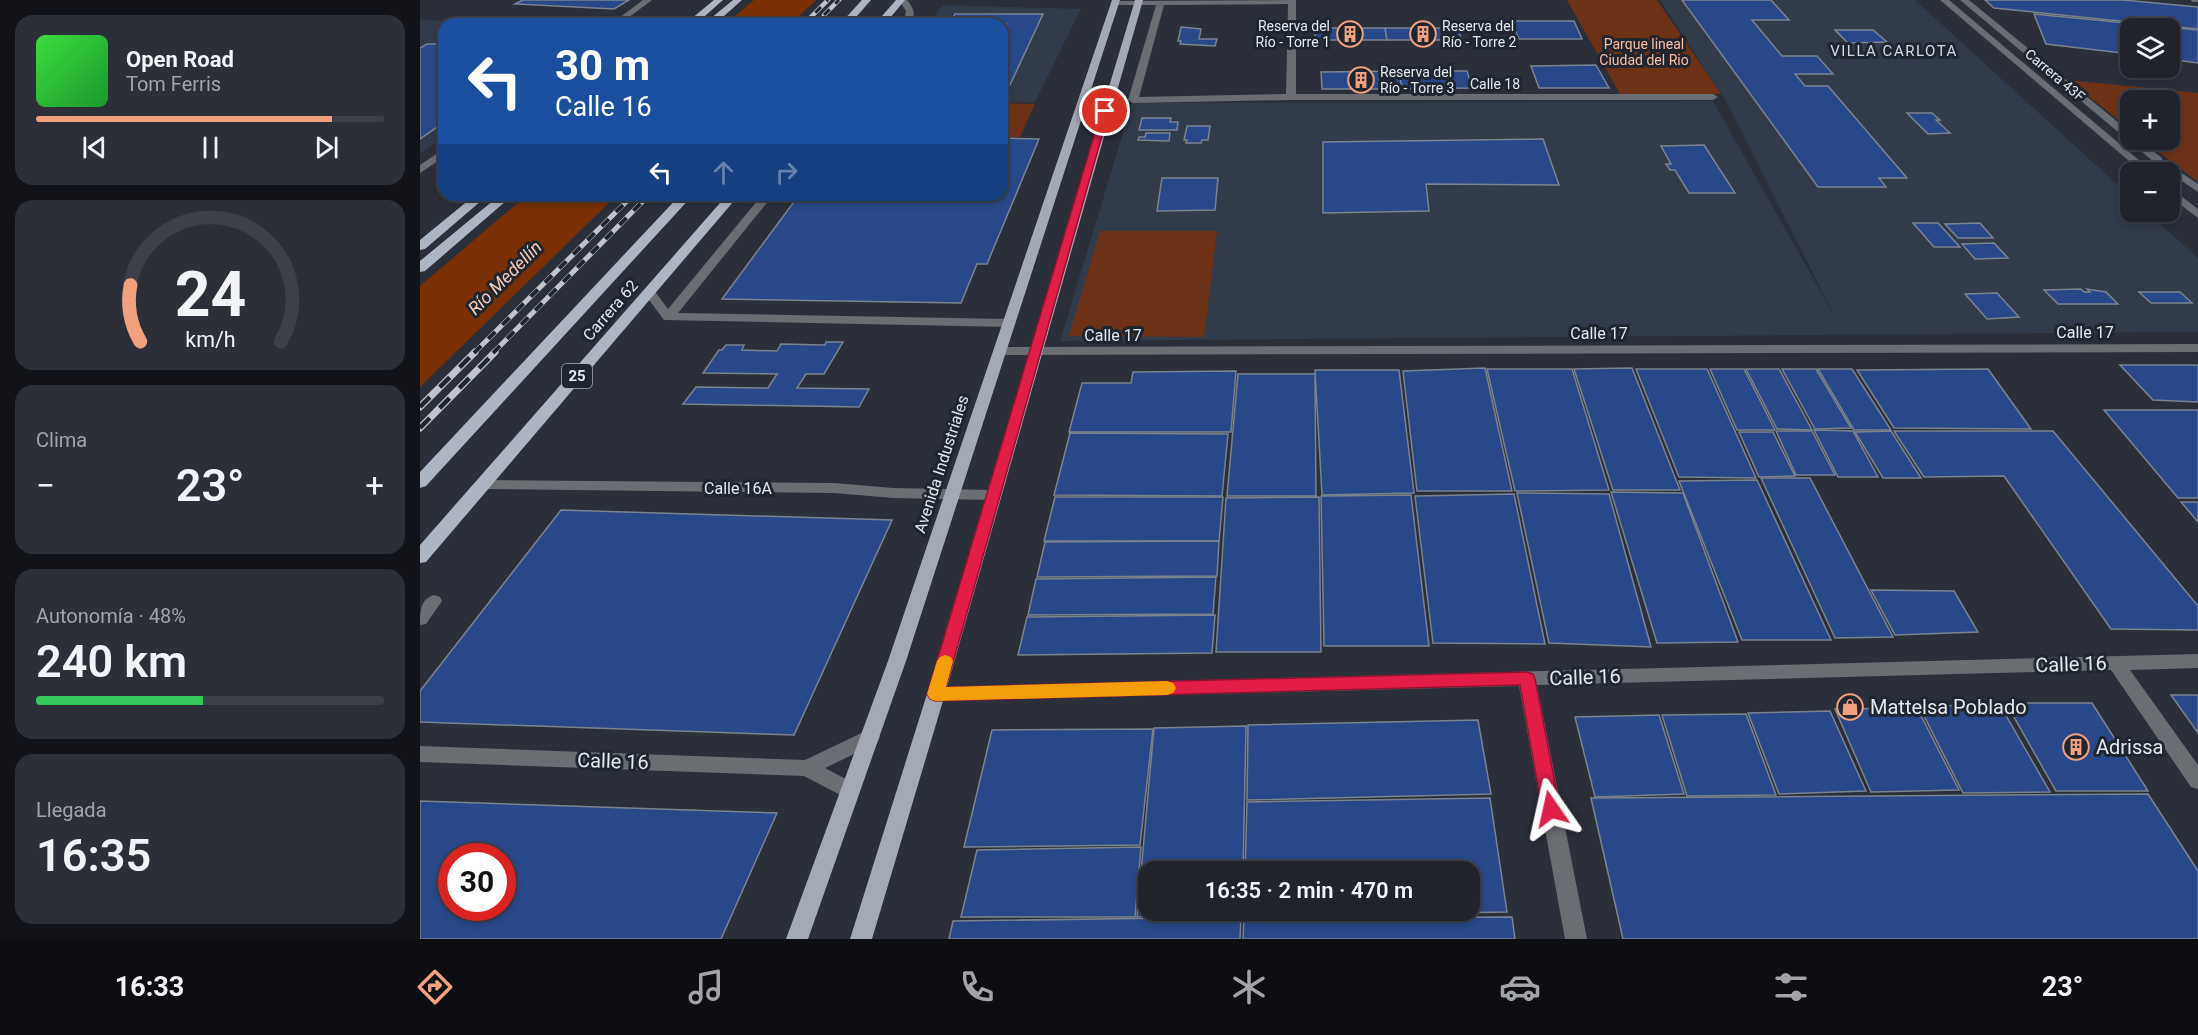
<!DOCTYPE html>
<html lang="es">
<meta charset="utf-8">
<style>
body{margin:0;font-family:Roboto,sans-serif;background:#2d2f38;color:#f1f3f6;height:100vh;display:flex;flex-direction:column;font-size:22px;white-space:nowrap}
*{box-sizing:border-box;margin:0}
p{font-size:20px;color:#a2a4a9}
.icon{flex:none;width:33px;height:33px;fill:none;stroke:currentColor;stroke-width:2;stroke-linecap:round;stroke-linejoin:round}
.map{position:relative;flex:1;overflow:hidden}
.drawer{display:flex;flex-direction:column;gap:15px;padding:15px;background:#121318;width:420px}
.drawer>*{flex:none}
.guide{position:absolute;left:18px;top:18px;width:570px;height:183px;border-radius:18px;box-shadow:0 3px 9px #0003,0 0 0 2px #3d4048;background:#1a4fa0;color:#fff;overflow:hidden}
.tools{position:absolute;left:1700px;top:18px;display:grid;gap:12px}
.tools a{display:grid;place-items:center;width:60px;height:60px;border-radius:12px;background:#20232c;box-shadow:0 3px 9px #0003,0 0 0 2px #3d4048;font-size:30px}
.speed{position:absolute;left:18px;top:843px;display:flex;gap:12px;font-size:30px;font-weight:700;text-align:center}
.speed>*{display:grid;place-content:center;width:78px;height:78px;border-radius:50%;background:#20232c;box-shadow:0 3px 9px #0003,0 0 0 2px #3d4048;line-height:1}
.speed .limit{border:9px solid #d22;background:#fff;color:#111}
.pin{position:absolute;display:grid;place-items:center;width:51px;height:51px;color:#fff;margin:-26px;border:3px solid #fff;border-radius:50%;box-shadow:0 2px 6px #0007}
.me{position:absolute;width:66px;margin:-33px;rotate:349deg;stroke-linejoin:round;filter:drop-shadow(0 0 4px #0008)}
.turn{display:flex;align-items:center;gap:21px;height:126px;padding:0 18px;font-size:27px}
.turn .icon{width:78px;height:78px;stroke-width:2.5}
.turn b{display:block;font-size:42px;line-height:51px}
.lanes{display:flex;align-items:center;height:57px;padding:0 18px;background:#0003;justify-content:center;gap:30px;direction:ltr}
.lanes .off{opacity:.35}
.big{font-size:45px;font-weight:600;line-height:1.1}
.drawer .card{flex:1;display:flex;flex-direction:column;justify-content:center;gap:9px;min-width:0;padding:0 21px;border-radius:18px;background:#2d2f38}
.drawer .dial{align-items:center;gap:0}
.dial svg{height:156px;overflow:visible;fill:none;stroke:#3d4048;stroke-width:7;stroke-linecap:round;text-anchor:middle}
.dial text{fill:#f1f3f6;stroke:none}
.song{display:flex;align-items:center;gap:18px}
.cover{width:72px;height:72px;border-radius:9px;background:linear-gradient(135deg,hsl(120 70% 55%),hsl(130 70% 35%))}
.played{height:6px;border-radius:3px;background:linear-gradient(90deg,#f1a17d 85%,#3d4048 85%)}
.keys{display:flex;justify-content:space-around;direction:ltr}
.heat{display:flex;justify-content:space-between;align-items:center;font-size:33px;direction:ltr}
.charge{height:9px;border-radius:4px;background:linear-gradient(90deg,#34c759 48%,#3d4048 0)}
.trip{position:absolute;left:718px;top:861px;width:342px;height:60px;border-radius:18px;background:#20232c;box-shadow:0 3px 9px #0003,0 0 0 2px #3d4048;font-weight:600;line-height:60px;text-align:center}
.menu{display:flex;height:96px;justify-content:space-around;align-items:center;background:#0d0e12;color:#a2a4a9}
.menu .icon{width:42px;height:42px}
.menu .current{color:#f1a17d}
.menu b{font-size:27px;color:#f1f3f6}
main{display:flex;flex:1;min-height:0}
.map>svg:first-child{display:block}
.built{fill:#323b4a}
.green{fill:#6d3216}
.water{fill:#7a3004}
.building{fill:#294889;stroke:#7c8390;stroke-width:1.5;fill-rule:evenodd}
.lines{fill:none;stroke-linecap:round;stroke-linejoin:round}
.minor{fill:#6a6d72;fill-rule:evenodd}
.tertiary{fill:#6a6d72;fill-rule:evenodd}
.primary{fill:#a3a9b5;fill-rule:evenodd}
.trunk{fill:#aeb5c2;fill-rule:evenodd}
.rail-far2-casing{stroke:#c0c4cc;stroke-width:4.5}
.rail-far1-casing{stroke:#c0c4cc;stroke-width:5}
.rail-casing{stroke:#c0c4cc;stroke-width:7}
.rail-far2{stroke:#202630;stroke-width:3;stroke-dasharray:8;stroke-linecap:butt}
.rail-far1{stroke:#202630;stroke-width:4;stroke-dasharray:10;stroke-linecap:butt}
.rail{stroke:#202630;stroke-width:4.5;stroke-dasharray:14;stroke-linecap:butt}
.route{fill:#e11d48;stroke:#92132f;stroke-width:1.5}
.slow{fill:#f59e0b}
.labels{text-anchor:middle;stroke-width:6;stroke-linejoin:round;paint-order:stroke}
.far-poi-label{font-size:14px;fill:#e3e7ee;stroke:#202630;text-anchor:start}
.far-park-label{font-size:14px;fill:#febb9f;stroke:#202630}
.far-street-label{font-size:14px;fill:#e3e7ee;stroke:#202630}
.far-neighbourhood-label{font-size:15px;letter-spacing:1.5px;fill:#d2d9e7;stroke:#202630}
.shield{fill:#202630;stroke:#a8adb5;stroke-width:1.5}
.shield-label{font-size:15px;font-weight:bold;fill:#e3e7ee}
.street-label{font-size:16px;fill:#e3e7ee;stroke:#202630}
.water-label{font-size:18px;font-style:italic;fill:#f7cab7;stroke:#202630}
.near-street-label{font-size:20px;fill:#e3e7ee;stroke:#202630}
.near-poi-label{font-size:20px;fill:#e3e7ee;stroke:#202630;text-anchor:start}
</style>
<main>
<section class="drawer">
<div class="card">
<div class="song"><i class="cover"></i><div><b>Open Road</b><p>Tom Ferris</p></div></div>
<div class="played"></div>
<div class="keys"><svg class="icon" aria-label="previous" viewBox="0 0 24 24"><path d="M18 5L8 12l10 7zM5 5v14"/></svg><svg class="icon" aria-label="pause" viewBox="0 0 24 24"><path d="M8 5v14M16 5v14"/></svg><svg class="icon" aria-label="next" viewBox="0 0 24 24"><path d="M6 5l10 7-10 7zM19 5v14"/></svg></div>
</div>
<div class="card dial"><svg viewBox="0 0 100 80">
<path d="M14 69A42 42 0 1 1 86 69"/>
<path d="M14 69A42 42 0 0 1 9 40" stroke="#f1a17d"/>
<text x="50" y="56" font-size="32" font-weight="700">24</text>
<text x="50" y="72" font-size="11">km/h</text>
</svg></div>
<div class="card"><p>Clima</p>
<div class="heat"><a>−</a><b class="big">23°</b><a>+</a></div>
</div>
<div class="card"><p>Autonomía · 48%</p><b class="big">240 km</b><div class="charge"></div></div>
<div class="card"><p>Llegada</p><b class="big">16:35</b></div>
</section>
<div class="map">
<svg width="1778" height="939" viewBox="0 0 1778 939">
<rect width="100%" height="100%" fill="#2a2f3a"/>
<g class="built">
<polygon points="1240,0 1495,0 1710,196 1710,212 1727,212 1778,258 1778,332 640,341 712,103 1293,101 1416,319 1307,103"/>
<polygon points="522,5 661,9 615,102 582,102 582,24 510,24"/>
<polygon points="0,19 51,24 24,24 24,137 0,154"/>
</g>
<g class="green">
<polygon points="1147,0 1237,0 1301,94 1200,94"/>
<polygon points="1648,80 1778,93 1778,182 1723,140 1749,140 1749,100 1710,100 1710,129"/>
<polygon points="582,103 615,104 600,137 582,137"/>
<polygon points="680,231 797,231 784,337 649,336"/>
</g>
<g class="water">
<polygon points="334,0 396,0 371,24 306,24"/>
<polygon points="107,195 197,195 0,387 0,286"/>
</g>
<g class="building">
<polygon points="103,0 209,0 194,9 95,4"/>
<polygon points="1262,0 1351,0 1369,20 1332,20 1362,56 1397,56 1413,74 1375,74 1385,86 1408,86 1487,178 1459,178 1466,187 1398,187"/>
<polygon points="1565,0 1704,0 1778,7 1778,29 1574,8"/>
<polygon points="535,14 623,14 582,102 582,31 586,24 529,24"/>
<polygon points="1614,14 1778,30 1778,63 1749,59 1749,28 1710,28 1710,54 1626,44"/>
<polygon points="1091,21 1154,21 1162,39 1099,39"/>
<polygon points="761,27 781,29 779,39 797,39 795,46 760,44 761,41 758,41"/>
<polygon points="895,28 965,28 967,40 895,40"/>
<polygon points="965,28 1038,28 1042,40 967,40"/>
<polygon points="1415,30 1453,30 1467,42 1428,43"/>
<polygon points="7,44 24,44 24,122 0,139 0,48"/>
<polygon points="1176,65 1189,88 1119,88 1111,66"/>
<polygon points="979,71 982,89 902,89 901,72"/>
<polygon points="979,71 1047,71 1052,88 982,89"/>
<polygon points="1487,113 1512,113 1520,120 1516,120 1530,133 1508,134"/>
<polygon points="722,118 751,118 750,122 758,122 757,130 719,130"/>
<polygon points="767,126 790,126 788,140 782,140 781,143 766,143 767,140 764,140"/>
<polygon points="726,133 750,133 749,141 718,140 719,137 725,137"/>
<polygon points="582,138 619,139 567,264 557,264 541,303 302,299 379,195 582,195"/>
<polygon points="1123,139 1139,185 1006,184 1009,211 903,213 903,142"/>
<polygon points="1284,145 1315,193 1269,193 1255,170 1250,170 1246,164 1251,164 1241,146"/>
<polygon points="742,178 798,178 795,210 737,211"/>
<polygon points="1493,223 1518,223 1540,247 1514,247"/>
<polygon points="1560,223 1573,238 1538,238 1525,224"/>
<polygon points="1574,243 1588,258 1555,259 1542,244"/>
<polygon points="1661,289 1664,292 1670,292 1667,289 1686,292 1698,304 1638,304 1624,290"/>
<polygon points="1719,292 1760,292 1772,303 1731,303"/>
<polygon points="1577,293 1599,317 1567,319 1545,294"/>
<polygon points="406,342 423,342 404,374 386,374 377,388 449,389 439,407 263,404 276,387 348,388 357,374 283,373 299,350 302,350 306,345 324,345 322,350 357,351 361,344 405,345"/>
<polygon points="1700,365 1778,365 1778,402 1733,400"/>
<polygon points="1065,368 1092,491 997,491 983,371"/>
<polygon points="1212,368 1260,490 1193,490 1154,369"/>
<polygon points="1067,369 1152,369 1189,490 1095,491"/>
<polygon points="1216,369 1287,369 1336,478 1259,477"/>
<polygon points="1290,369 1324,369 1355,430 1317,430"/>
<polygon points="1326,369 1359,369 1392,430 1357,429"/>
<polygon points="1362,369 1396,369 1431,428 1395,429"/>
<polygon points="1398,369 1432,369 1471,430 1434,430"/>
<polygon points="1568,369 1611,429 1474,428 1437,370"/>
<polygon points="895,370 979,370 994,493 902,495"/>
<polygon points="816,371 811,432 649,432 662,383 711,383 713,372"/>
<polygon points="818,374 895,374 896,496 807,496"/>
<polygon points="1684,410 1778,410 1778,498 1758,498"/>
<polygon points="1394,430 1433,431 1458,477 1418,477"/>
<polygon points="1356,431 1392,431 1415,475 1376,475"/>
<polygon points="1471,431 1501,478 1463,478 1435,432"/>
<polygon points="1474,431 1633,431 1778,606 1778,630 1691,629 1584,476 1504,477"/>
<polygon points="1319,432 1353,432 1375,476 1339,477"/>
<polygon points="650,433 808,434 802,496 634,495"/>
<polygon points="1341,478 1390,478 1473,637 1415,638"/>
<polygon points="1337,480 1411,640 1322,640 1259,481"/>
<polygon points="1191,492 1263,493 1318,642 1237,643"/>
<polygon points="1097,493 1189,494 1231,647 1129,643"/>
<polygon points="1094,494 1125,644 1013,643 995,496"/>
<polygon points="991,495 1009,646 904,646 901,496"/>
<polygon points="635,497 803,497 799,541 624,541"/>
<polygon points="899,497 901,652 796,652 806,498"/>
<polygon points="1761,502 1778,502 1778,522"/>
<polygon points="141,510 472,520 374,735 0,722 0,691"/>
<polygon points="799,541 797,576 617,577 625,542"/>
<polygon points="796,577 793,614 608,615 616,579"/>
<polygon points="1451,590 1534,591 1558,632 1475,635"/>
<polygon points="795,615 792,653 598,655 607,617"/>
<polygon points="1751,695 1778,695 1778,733"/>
<polygon points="1586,703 1672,703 1728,791 1636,791"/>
<polygon points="1580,705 1630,792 1543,793 1499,706"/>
<polygon points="1497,708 1539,790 1451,792 1415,709"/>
<polygon points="1410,711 1446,791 1359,794 1328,713"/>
<polygon points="1326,714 1356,795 1267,796 1242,715"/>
<polygon points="1239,715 1264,794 1175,797 1155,717"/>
<polygon points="1058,720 1071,794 827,800 828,725"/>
<polygon points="826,726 823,872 729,872 729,910 822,910 822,914 717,917 734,728"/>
<polygon points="733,729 720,845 544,847 572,730"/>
<polygon points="1728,794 1778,871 1778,939 1203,939 1171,798"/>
<polygon points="1070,798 1087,912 823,917 823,910 1050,910 1050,872 825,872 827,802"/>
<path d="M 0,801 L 357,813 L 301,939 L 0,939 ZM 32,856 L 82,856 L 82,908 L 32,908 Z"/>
<polygon points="721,847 715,917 541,917 557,850"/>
<polygon points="821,917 820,939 529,939 533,921"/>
<polygon points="1092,917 1095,939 823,939 824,918"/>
</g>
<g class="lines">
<g class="minor">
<path d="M 479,0 L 487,0 C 494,8 496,15 491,24 L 483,24 L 486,11 Z"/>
<path d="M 876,0 L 876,94 L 1293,94 L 1298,97 L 1293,100 L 871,100 L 713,103 L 708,100 L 736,5 L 695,5 L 691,3 L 692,1 ZM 868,4 L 866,94 L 719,97 L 744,5 Z"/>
<polygon points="1771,0 1778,0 1778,2 1772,2"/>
<polygon points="1738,157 1778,184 1778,192 1734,162 1733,160"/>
<polygon points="342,195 353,195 258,313 590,319 596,323 590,327 244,320 223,292 225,289 233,289 248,309"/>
<polygon points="1778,344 1778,352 580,355 573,351 580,347"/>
<path d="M 14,595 L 20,597 L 22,601 L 6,624 L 0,625 C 0,612 0,599 14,595 Z"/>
<polygon points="1778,654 1778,668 1710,670 1778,765 1778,789 1771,787 1691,670 1117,685 1167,939 1145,939 1099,686 516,701 510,699 507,694 510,689 516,687"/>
<polygon points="450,729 457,731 460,737 457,743 405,768 437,785 440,791 437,797 430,800 384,776 0,762 0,746 385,760"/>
</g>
<g class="tertiary">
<polygon points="223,0 232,0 200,24 191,24"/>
<polygon points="1520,0 1529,0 1733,172 1722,172"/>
<polygon points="1540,0 1549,0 1710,132 1710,140 1719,140 1742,158 1742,162 1734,162"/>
<polygon points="24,149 24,157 0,173 0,165"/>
<polygon points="1749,187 1778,209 1778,218 1749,196"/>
<polygon points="63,480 414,483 473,488 573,490 581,495 573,500 473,498 414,493 58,489 55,485 58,481"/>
</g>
<g class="primary">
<polygon points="692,0 700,0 486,661 388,939 366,939 468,661"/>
<polygon points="715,0 723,0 525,694 452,939 430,939 507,694"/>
</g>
<g class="trunk">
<polygon points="294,0 303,0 276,24 265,24"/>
<polygon points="313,0 322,0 295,24 284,24"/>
<polygon points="442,0 451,0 430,24 420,24"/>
<polygon points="476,0 485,0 465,24 455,24"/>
<polygon points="55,195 68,195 5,249 0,250 0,240"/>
<polygon points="80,195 93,195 5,271 0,272 0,261"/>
<polygon points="260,195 273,195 6,486 0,488 0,472"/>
<polygon points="307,195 319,195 6,562 0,563 0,545"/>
</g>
<g class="rail-far2-casing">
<g id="rail-far2">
<polyline points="404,15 419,0"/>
<polyline points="384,24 408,0"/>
</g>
</g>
<g class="rail-far1-casing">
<g id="rail-far1">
<polyline points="54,353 213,195"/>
<polyline points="73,353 229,195"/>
</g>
</g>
<g class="rail-casing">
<g id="rail">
<polyline points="0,407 55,352"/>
<polyline points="0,428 75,352"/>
</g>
</g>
<use href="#rail-far2" class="rail-far2"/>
<use href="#rail-far1" class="rail-far1"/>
<use href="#rail" class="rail"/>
</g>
<polygon class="route" points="682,109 689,111 526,687 1107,672 1113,674 1115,679 1140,809 1138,814 1131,817 1125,814 1122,809 1100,685 516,701 510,699 507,694"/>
<polygon class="slow" points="525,655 531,657 533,661 526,687 747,681 753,683 756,688 753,693 747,695 516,701 510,699 507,694 517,661 520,657"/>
<defs>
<g id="building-ring" transform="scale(1.35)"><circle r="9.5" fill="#202630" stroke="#f1a17d" stroke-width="1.5"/><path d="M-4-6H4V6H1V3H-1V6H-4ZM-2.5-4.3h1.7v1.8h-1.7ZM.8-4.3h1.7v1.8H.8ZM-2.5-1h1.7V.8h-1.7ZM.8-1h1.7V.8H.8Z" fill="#f1a17d"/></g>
<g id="shop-ring" transform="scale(1.35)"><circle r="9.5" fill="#202630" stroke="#f1a17d" stroke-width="1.5"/><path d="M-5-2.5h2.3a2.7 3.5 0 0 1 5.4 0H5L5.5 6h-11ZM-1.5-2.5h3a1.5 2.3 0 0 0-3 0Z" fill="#f1a17d"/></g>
</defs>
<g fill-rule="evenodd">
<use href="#building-ring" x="930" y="34"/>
<use href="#building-ring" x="1003" y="34"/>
<use href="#building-ring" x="941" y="80"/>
<use href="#shop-ring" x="1430" y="707"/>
<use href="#building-ring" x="1656" y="747"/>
</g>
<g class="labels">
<g class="far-poi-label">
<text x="910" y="31" text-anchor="end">Reserva del<tspan x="910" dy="16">Río - Torre 1</tspan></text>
<text x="1022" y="31">Reserva del<tspan x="1022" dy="16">Río - Torre 2</tspan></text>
<text x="960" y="77">Reserva del<tspan x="960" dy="16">Río - Torre 3</tspan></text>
</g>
<g class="far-park-label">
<text x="1224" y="49">Parque lineal<tspan x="1224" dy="16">Ciudad del Rio</tspan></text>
</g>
<g class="far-street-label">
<text transform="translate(1635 75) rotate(40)" y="5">Carrera 43F</text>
<text x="1075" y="89">Calle 18</text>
</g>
<g class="far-neighbourhood-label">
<text x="1474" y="56">VILLA CARLOTA</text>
</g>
<rect class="shield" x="142" y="364" width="30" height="24" rx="4.5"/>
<g class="shield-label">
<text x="157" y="381">25</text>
</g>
<g class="street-label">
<text transform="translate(190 310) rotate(-49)" y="6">Carrera 62</text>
<text x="1665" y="338">Calle 17</text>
<text x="1179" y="339">Calle 17</text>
<text x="693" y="341">Calle 17</text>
<text transform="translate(521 464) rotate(-72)" y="6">Avenida Industriales</text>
<text x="318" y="494">Calle 16A</text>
</g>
<g class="water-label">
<text transform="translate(85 278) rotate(-45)" y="6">Río Medellín</text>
</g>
<g class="near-street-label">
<text transform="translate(1651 664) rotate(-2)" y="7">Calle 16</text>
<text transform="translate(1165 677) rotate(-2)" y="7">Calle 16</text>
<text transform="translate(193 761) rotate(2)" y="7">Calle 16</text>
</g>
<g class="near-poi-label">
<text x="1450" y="714">Mattelsa Poblado</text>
<text x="1676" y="754">Adrissa</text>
</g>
</g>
</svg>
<div class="tools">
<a><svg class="icon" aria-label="layers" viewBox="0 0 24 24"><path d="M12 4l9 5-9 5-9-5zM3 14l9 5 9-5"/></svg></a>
<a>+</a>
<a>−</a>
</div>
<div class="speed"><div class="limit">30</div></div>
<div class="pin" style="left:685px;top:111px;background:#d93025"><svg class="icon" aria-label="arrive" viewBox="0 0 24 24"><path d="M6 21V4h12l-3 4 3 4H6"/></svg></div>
<svg class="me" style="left:1131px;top:809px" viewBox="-20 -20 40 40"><path d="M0-17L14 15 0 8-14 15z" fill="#e11d48" stroke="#fff" stroke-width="4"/></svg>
<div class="trip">16:35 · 2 min · 470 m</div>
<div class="guide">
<div class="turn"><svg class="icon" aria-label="left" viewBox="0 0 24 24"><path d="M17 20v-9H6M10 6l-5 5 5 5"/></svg><div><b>30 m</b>Calle 16</div></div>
<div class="lanes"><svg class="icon" aria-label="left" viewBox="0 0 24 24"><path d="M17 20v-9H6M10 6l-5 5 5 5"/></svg><svg class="icon off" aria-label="ahead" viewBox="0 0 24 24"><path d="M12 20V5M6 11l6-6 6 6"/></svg><svg class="icon off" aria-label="right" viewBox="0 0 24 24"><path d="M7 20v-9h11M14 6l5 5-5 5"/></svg></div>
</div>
</div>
</main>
<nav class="menu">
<b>16:33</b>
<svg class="icon current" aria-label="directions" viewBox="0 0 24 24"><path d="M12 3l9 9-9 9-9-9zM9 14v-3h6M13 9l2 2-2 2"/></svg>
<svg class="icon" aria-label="music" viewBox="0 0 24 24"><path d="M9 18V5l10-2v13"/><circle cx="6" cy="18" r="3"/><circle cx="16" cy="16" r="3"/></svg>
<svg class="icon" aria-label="phone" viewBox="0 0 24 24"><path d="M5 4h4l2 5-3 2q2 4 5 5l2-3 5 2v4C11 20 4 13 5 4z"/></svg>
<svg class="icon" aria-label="climate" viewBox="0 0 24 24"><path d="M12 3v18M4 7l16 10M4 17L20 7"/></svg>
<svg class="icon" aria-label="car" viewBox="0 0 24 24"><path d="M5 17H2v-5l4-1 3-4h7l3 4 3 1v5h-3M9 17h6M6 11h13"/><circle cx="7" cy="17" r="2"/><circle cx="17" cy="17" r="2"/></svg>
<svg class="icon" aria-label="filters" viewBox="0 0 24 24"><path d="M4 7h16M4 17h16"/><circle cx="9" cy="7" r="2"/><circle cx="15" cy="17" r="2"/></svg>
<b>23°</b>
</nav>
